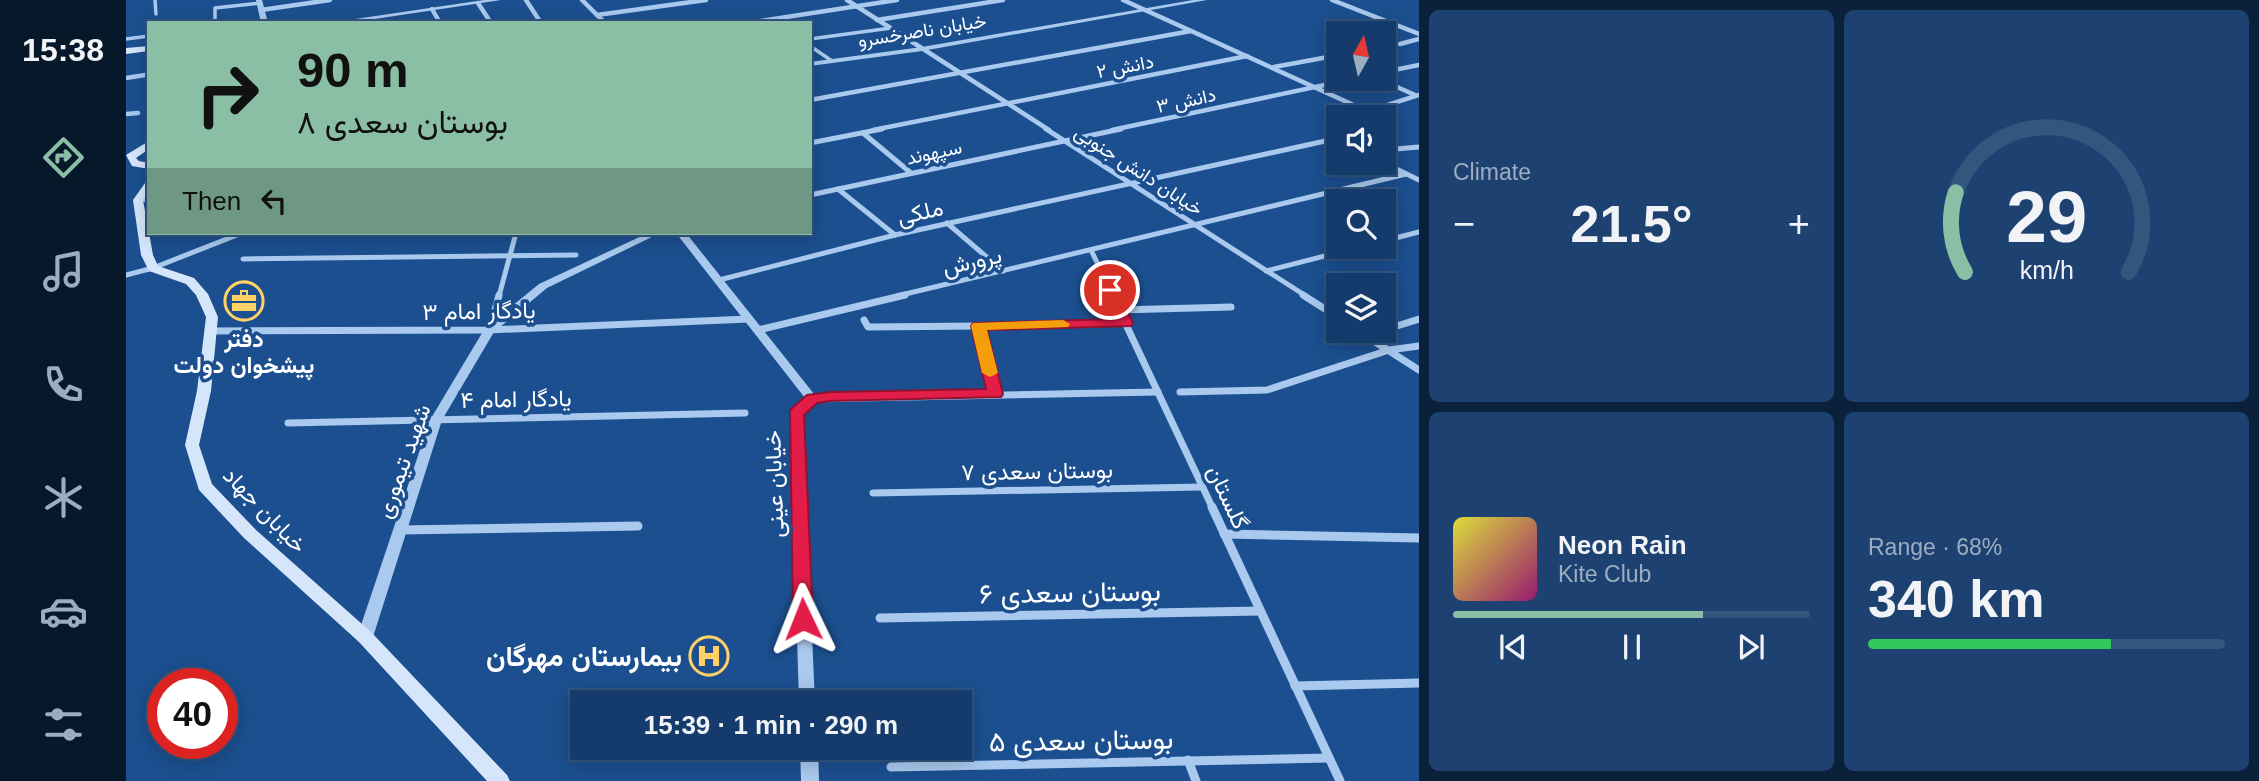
<!DOCTYPE html>
<meta charset="utf-8">
<style>
body{margin:0;font-family:Arial,Vazirmatn,sans-serif;background:#1d4271;color:#f1f3f6;height:100vh;display:flex;flex-direction:column;font-size:26px;white-space:nowrap}
*{box-sizing:border-box;margin:0}
p{font-size:23px;color:#9dadc1}
.icon{flex:none;width:38px;height:38px;fill:none;stroke:currentColor;stroke-width:2;stroke-linecap:round;stroke-linejoin:round}
.map{position:relative;flex:1;overflow:hidden}
.details{display:flex;flex-direction:column;gap:10px;padding:10px;background:#0b203b;width:840px}
.details>*{flex:none}
.top-card{position:absolute;left:21px;top:21px;width:665px;height:214px;border-radius:0px;box-shadow:0 4px 18px #0003,0 0 0 2px #33557e;background:#8abfa5;color:#111;overflow:hidden}
.needle{width:46px;rotate:8deg}
.controls{position:absolute;left:1200px;top:21px;display:grid;gap:14px}
.controls a{display:grid;place-items:center;width:70px;height:70px;border-radius:0px;background:#143b6b;box-shadow:0 4px 18px #0003,0 0 0 2px #33557e;font-size:35px}
.speed{position:absolute;left:21px;top:668px;display:flex;gap:14px;font-size:35px;font-weight:700;text-align:center}
.speed>*{display:grid;place-content:center;width:91px;height:91px;border-radius:50%;background:#143b6b;box-shadow:0 4px 18px #0003,0 0 0 2px #33557e;line-height:1}
.speed .limit{border:10px solid #d22;background:#fff;color:#111}
.pin{position:absolute;display:grid;place-items:center;width:60px;height:60px;color:#fff;margin:-30px;border:4px solid #fff;border-radius:50%;box-shadow:0 2px 7px #0007}
.me{position:absolute;width:77px;margin:-38px;rotate:358deg;stroke-linejoin:round;filter:drop-shadow(0 0 5px #0008)}
.turn{display:flex;align-items:center;gap:24px;height:147px;padding:0 35px;font-size:32px}
.turn .icon{width:91px;height:91px;stroke-width:2.5}
.turn b{display:block;font-size:49px;line-height:60px}
.then{display:flex;align-items:center;height:66px;padding:0 35px;background:#0003;gap:14px;font-size:26px}
.big{font-size:52px;font-weight:700;line-height:1.1}
.details .card{flex:1;display:flex;flex-direction:column;justify-content:center;gap:10px;min-width:0;padding:0 24px;border-radius:10px;background:#1d4271}
.details .dial{align-items:center;gap:0}
.dial svg{height:182px;overflow:visible;fill:none;stroke:#33557e;stroke-width:7;stroke-linecap:round;text-anchor:middle}
.dial text{fill:#f1f3f6;stroke:none}
.song{display:flex;align-items:center;gap:21px}
.cover{width:84px;height:84px;border-radius:10px;background:linear-gradient(135deg,hsl(60 70% 55%),hsl(320 70% 35%))}
.played{height:7px;border-radius:4px;background:linear-gradient(90deg,#8abfa5 70%,#33557e 70%)}
.keys{display:flex;justify-content:space-around;direction:ltr}
.heat{display:flex;justify-content:space-between;align-items:center;font-size:38px;direction:ltr}
.charge{height:10px;border-radius:5px;background:linear-gradient(90deg,#34c759 68%,#33557e 0)}
.details .tiles{flex:1;display:grid;gap:10px;grid-template-columns:repeat(2,1fr)}
.trip{position:absolute;left:444px;top:690px;width:402px;height:70px;border-radius:0px;background:#143b6b;box-shadow:0 4px 18px #0003,0 0 0 2px #33557e;font-weight:700;line-height:70px;text-align:center}
main{display:flex;flex:1;min-height:0}
.tabs{display:flex;flex-direction:column;width:126px;justify-content:space-around;align-items:center;background:#08182b;color:#9dadc1}
.tabs .icon{width:49px;height:49px}
.tabs .on{color:#8abfa5}
.tabs b{font-size:32px;color:#f1f3f6}
.map>svg:first-child{display:block}
.lines{fill:none;stroke-linecap:round;stroke-linejoin:round}
.service{stroke:#a9c9ee;stroke-width:3.5}
.pedestrian{stroke:#a9c9ee;stroke-width:3.5}
.minor-far3{stroke:#a9c9ee;stroke-width:4.5}
.minor-far2{stroke:#a9c9ee;stroke-width:5}
.minor-far1{stroke:#a9c9ee;stroke-width:7}
.minor{stroke:#a9c9ee;stroke-width:9}
.tertiary{fill:#a9c9ee;fill-rule:evenodd}
.secondary{fill:#d6e6fa;fill-rule:evenodd}
.route{fill:#e11d48;stroke:#92132f;stroke-width:2}
.slow{fill:#f59e0b}
.labels{text-anchor:middle;stroke-width:7;stroke-linejoin:round;paint-order:stroke}
.far-street-label{font-size:19px;fill:#fff;stroke:#1b4f8f}
.street-label{font-size:23px;fill:#fff;stroke:#1b4f8f}
.poi-label{font-size:23px;font-weight:bold;fill:#fff;stroke:#1b4f8f}
.near-street-label{font-size:28px;fill:#fff;stroke:#1b4f8f}
.near-poi-label{font-size:28px;font-weight:bold;fill:#fff;stroke:#1b4f8f;text-anchor:end}
</style>
<main>
<nav class="tabs">
<b>15:38</b>
<svg class="icon on" aria-label="directions" viewBox="0 0 24 24"><path d="M12 3l9 9-9 9-9-9zM9 14v-3h6M13 9l2 2-2 2"/></svg>
<svg class="icon" aria-label="music" viewBox="0 0 24 24"><path d="M9 18V5l10-2v13"/><circle cx="6" cy="18" r="3"/><circle cx="16" cy="16" r="3"/></svg>
<svg class="icon" aria-label="phone" viewBox="0 0 24 24"><path d="M5 4h4l2 5-3 2q2 4 5 5l2-3 5 2v4C11 20 4 13 5 4z"/></svg>
<svg class="icon" aria-label="climate" viewBox="0 0 24 24"><path d="M12 3v18M4 7l16 10M4 17L20 7"/></svg>
<svg class="icon" aria-label="car" viewBox="0 0 24 24"><path d="M5 17H2v-5l4-1 3-4h7l3 4 3 1v5h-3M9 17h6M6 11h13"/><circle cx="7" cy="17" r="2"/><circle cx="17" cy="17" r="2"/></svg>
<svg class="icon" aria-label="filters" viewBox="0 0 24 24"><path d="M4 7h16M4 17h16"/><circle cx="9" cy="7" r="2"/><circle cx="15" cy="17" r="2"/></svg>
</nav>
<div class="map">
<svg width="1293" height="781" viewBox="0 0 1293 781">
<rect width="100%" height="100%" fill="#1b4f8f"/>
<g class="lines">
<g class="service">
<polyline points="89,23 89,8 134,3"/>
<polyline points="0,39 23,36"/>
<polyline points="684,39 765,28"/>
<polyline points="684,46 706,61"/>
</g>
<polyline class="pedestrian" points="29,0 30,14"/>
<g class="minor-far3">
<polyline points="400,0 415,23"/>
<polyline points="456,0 479,23"/>
<polyline points="721,0 923,130"/>
<polyline points="997,0 1254,117"/>
<polyline points="1206,0 1293,34"/>
<polyline points="352,3 365,23"/>
<polyline points="306,9 314,23"/>
<polyline points="135,10 204,0"/>
<polyline points="471,15 580,0"/>
<polyline points="751,20 877,0"/>
<polyline points="622,23 771,0"/>
<polyline points="1274,44 1293,39"/>
<polyline points="1148,67 1213,55"/>
<polyline points="1258,72 1293,65"/>
<polyline points="0,78 19,75"/>
<polyline points="1253,79 1289,95"/>
<polyline points="684,100 1065,31"/>
<polyline points="1243,111 1293,95"/>
<polyline points="0,114 12,113"/>
<polyline points="747,130 1121,56"/>
<polyline points="986,130 1227,79"/>
</g>
<g class="minor-far2">
<polyline points="920,129 1180,296"/>
<polyline points="737,133 785,173"/>
<polyline points="684,143 756,129"/>
<polyline points="1258,150 1293,147"/>
<polyline points="1258,163 1293,180"/>
<polyline points="712,189 769,235"/>
<polyline points="684,195 995,129"/>
<polyline points="12,200 23,199"/>
<polyline points="821,223 877,271"/>
<polyline points="1258,241 1293,232"/>
<polyline points="966,252 987,296"/>
<polyline points="117,259 450,255"/>
<polyline points="1140,271 1234,247"/>
<polyline points="0,275 27,268 116,233"/>
<polyline points="593,280 769,235 1213,138"/>
<polyline points="373,296 390,233"/>
<polyline points="771,296 1280,174"/>
</g>
<g class="minor-far1">
<polyline points="986,295 1087,509"/>
<polyline points="1177,295 1213,318"/>
<polyline points="993,310 1105,307"/>
<polyline points="738,320 742,327 852,326"/>
<polyline points="364,329 373,295"/>
<polyline points="632,330 779,295"/>
<polyline points="1258,330 1293,319"/>
<polyline points="84,331 363,330 623,319"/>
<polyline points="1232,331 1293,370"/>
<polyline points="1054,392 1141,390 1263,350 1293,346"/>
<polyline points="869,394 852,326 1000,323"/>
<polyline points="686,399 1032,392"/>
<polyline points="162,423 619,413"/>
<polyline points="747,493 1076,487"/>
</g>
<g class="minor">
<polyline points="1086,507 1214,781"/>
<polyline points="274,530 512,526"/>
<polyline points="1098,534 1293,538"/>
<polyline points="754,618 1134,611"/>
<polyline points="1169,686 1293,683"/>
<polyline points="1062,760 1070,781"/>
<polyline points="765,767 1203,758"/>
</g>
<g class="tertiary">
<polygon points="130,0 136,0 142,23 135,23"/>
<polygon points="358,0 375,0 222,23 202,23"/>
<polygon points="1067,0 1081,0 796,51 684,66 684,62 796,47"/>
<polygon points="522,233 534,233 421,288 368,332 316,420 247,637 245,641 239,643 233,641 231,637 304,420 359,328 413,284"/>
<polygon points="550,233 560,233 692,399 676,414 689,702 673,702 664,413 679,398"/>
<polygon points="674,747 692,747 693,781 675,781"/>
</g>
<g class="secondary">
<polygon points="23,46 23,51 0,54 0,48"/>
<polygon points="23,141 23,149 10,158 13,161 23,163 23,169 6,166 0,155"/>
<polygon points="23,182 23,193 17,200 27,255 32,266 68,278 82,294 92,317 85,391 73,445 86,484 130,530 245,632 381,775 384,781 361,781 233,642 118,538 73,490 59,445 71,391 80,317 70,295 60,284 23,271 15,255 7,200 19,183"/>
</g>
</g>
<polygon class="route" points="984,286 991,290 1007,323 1005,326 861,330 877,394 875,397 704,401 691,403 678,415 687,619 684,625 670,625 667,619 664,410 681,395 704,392 860,389 845,326 847,323 990,319 977,290"/>
<polygon class="slow" points="937,320 944,324 942,327 861,330 872,373 864,377 856,373 845,326 847,323"/>
<defs>
<g id="office-ring" transform="scale(2.0125)"><circle r="9.5" fill="#1b4f8f" stroke="#ffd166" stroke-width="1.5"/><path d="M-6-3h4V-5.5h4V-3h4V5H-6ZM-1-4.5V-3h2v-1.5ZM-6 0V1H6V0Z" fill="#ffd166"/></g>
<g id="hospital-ring" transform="scale(2.0125)"><circle r="9.5" fill="#1b4f8f" stroke="#ffd166" stroke-width="1.5"/><path d="M-5-5h3v3.5h4V-5h3V5h-3V1.5h-4V5h-3Z" fill="#ffd166"/></g>
</defs>
<g fill-rule="evenodd">
<use href="#office-ring" x="118" y="301"/>
<use href="#hospital-ring" x="583" y="656"/>
</g>
<g class="labels">
<g class="far-street-label">
<text transform="translate(796 30) rotate(-9)" y="7">خیابان ناصرخسرو</text>
<text transform="translate(999 66) rotate(-11)" y="7">دانش ۲</text>
<text transform="translate(1060 100) rotate(-12)" y="7">دانش ۳</text>
<text transform="translate(808 152) rotate(-12)" y="7">سپهوند</text>
<text transform="translate(1013 170) rotate(33)" y="7">خیابان دانش جنوبی</text>
</g>
<g class="street-label">
<text transform="translate(794 212) rotate(-13)" y="8">ملکی</text>
<text transform="translate(846 261) rotate(-13)" y="8">پرورش</text>
<text transform="translate(353 311) rotate(-1)" y="8">یادگار امام ۳</text>
<text transform="translate(390 399) rotate(-1)" y="8">یادگار امام ۴</text>
<text transform="translate(277 461) rotate(-70)" y="8">شهید تیموری</text>
<text transform="translate(911 471) rotate(-1)" y="8">بوستان سعدی ۷</text>
<text transform="translate(648 484) rotate(-92)" y="8">خیابان عینی</text>
<text transform="translate(1102 497) rotate(65)" y="8">گلستان</text>
<text transform="translate(139 510) rotate(46)" y="8">خیابان جهاد</text>
</g>
<g class="poi-label">
<text x="118" y="347">دفتر<tspan x="118" dy="26">پیشخوان دولت</tspan></text>
</g>
<g class="near-street-label">
<text transform="translate(944 592) rotate(-1)" y="10">بوستان سعدی ۶</text>
<text transform="translate(955 740) rotate(-1)" y="10">بوستان سعدی ۵</text>
</g>
<g class="near-poi-label">
<text x="556" y="666">بیمارستان مهرگان</text>
</g>
</g>
</svg>
<div class="controls">
<a><svg class="needle" viewBox="-14 -14 28 28"><path d="M0-13l5 13h-10z" fill="#e53935"/><path d="M0 13l5-13h-10z" fill="#9dadc1"/></svg></a>
<a><svg class="icon" aria-label="sound" viewBox="0 0 24 24"><path d="M4 9h4l5-4v14l-5-4H4zM17 9q2 3 0 6"/></svg></a>
<a><svg class="icon" aria-label="search" viewBox="0 0 24 24"><circle cx="10" cy="10" r="6"/><path d="M15 15l6 6"/></svg></a>
<a><svg class="icon" aria-label="layers" viewBox="0 0 24 24"><path d="M12 4l9 5-9 5-9-5zM3 14l9 5 9-5"/></svg></a>
</div>
<div class="speed"><div class="limit">40</div></div>
<div class="pin" style="left:984px;top:290px;background:#d93025"><svg class="icon" aria-label="arrive" viewBox="0 0 24 24"><path d="M6 21V4h12l-3 4 3 4H6"/></svg></div>
<svg class="me" style="left:677px;top:619px" viewBox="-20 -20 40 40"><path d="M0-17L14 15 0 8-14 15z" fill="#e11d48" stroke="#fff" stroke-width="4"/></svg>
<div class="trip">15:39 · 1 min · 290 m</div>
<div class="top-card">
<div class="turn"><svg class="icon" aria-label="right" viewBox="0 0 24 24"><path d="M7 20v-9h11M14 6l5 5-5 5"/></svg><div><b>90 m</b>بوستان سعدی ۸</div></div>
<div class="then">Then<svg class="icon" aria-label="left" viewBox="0 0 24 24"><path d="M17 20v-9H6M10 6l-5 5 5 5"/></svg></div>
</div>
</div>
<section class="details">
<div class="tiles">
<div class="card"><p>Climate</p>
<div class="heat"><a>−</a><b class="big">21.5°</b><a>+</a></div>
</div>
<div class="card dial"><svg viewBox="0 0 100 80">
<path d="M14 69A42 42 0 1 1 86 69"/>
<path d="M14 69A42 42 0 0 1 10 34" stroke="#8abfa5"/>
<text x="50" y="56" font-size="32" font-weight="700">29</text>
<text x="50" y="72" font-size="11">km/h</text>
</svg></div>
<div class="card">
<div class="song"><i class="cover"></i><div><b>Neon Rain</b><p>Kite Club</p></div></div>
<div class="played"></div>
<div class="keys"><svg class="icon" aria-label="previous" viewBox="0 0 24 24"><path d="M18 5L8 12l10 7zM5 5v14"/></svg><svg class="icon" aria-label="pause" viewBox="0 0 24 24"><path d="M8 5v14M16 5v14"/></svg><svg class="icon" aria-label="next" viewBox="0 0 24 24"><path d="M6 5l10 7-10 7zM19 5v14"/></svg></div>
</div>
<div class="card"><p>Range · 68%</p><b class="big">340 km</b><div class="charge"></div></div>
</div>
</section>
</main>
